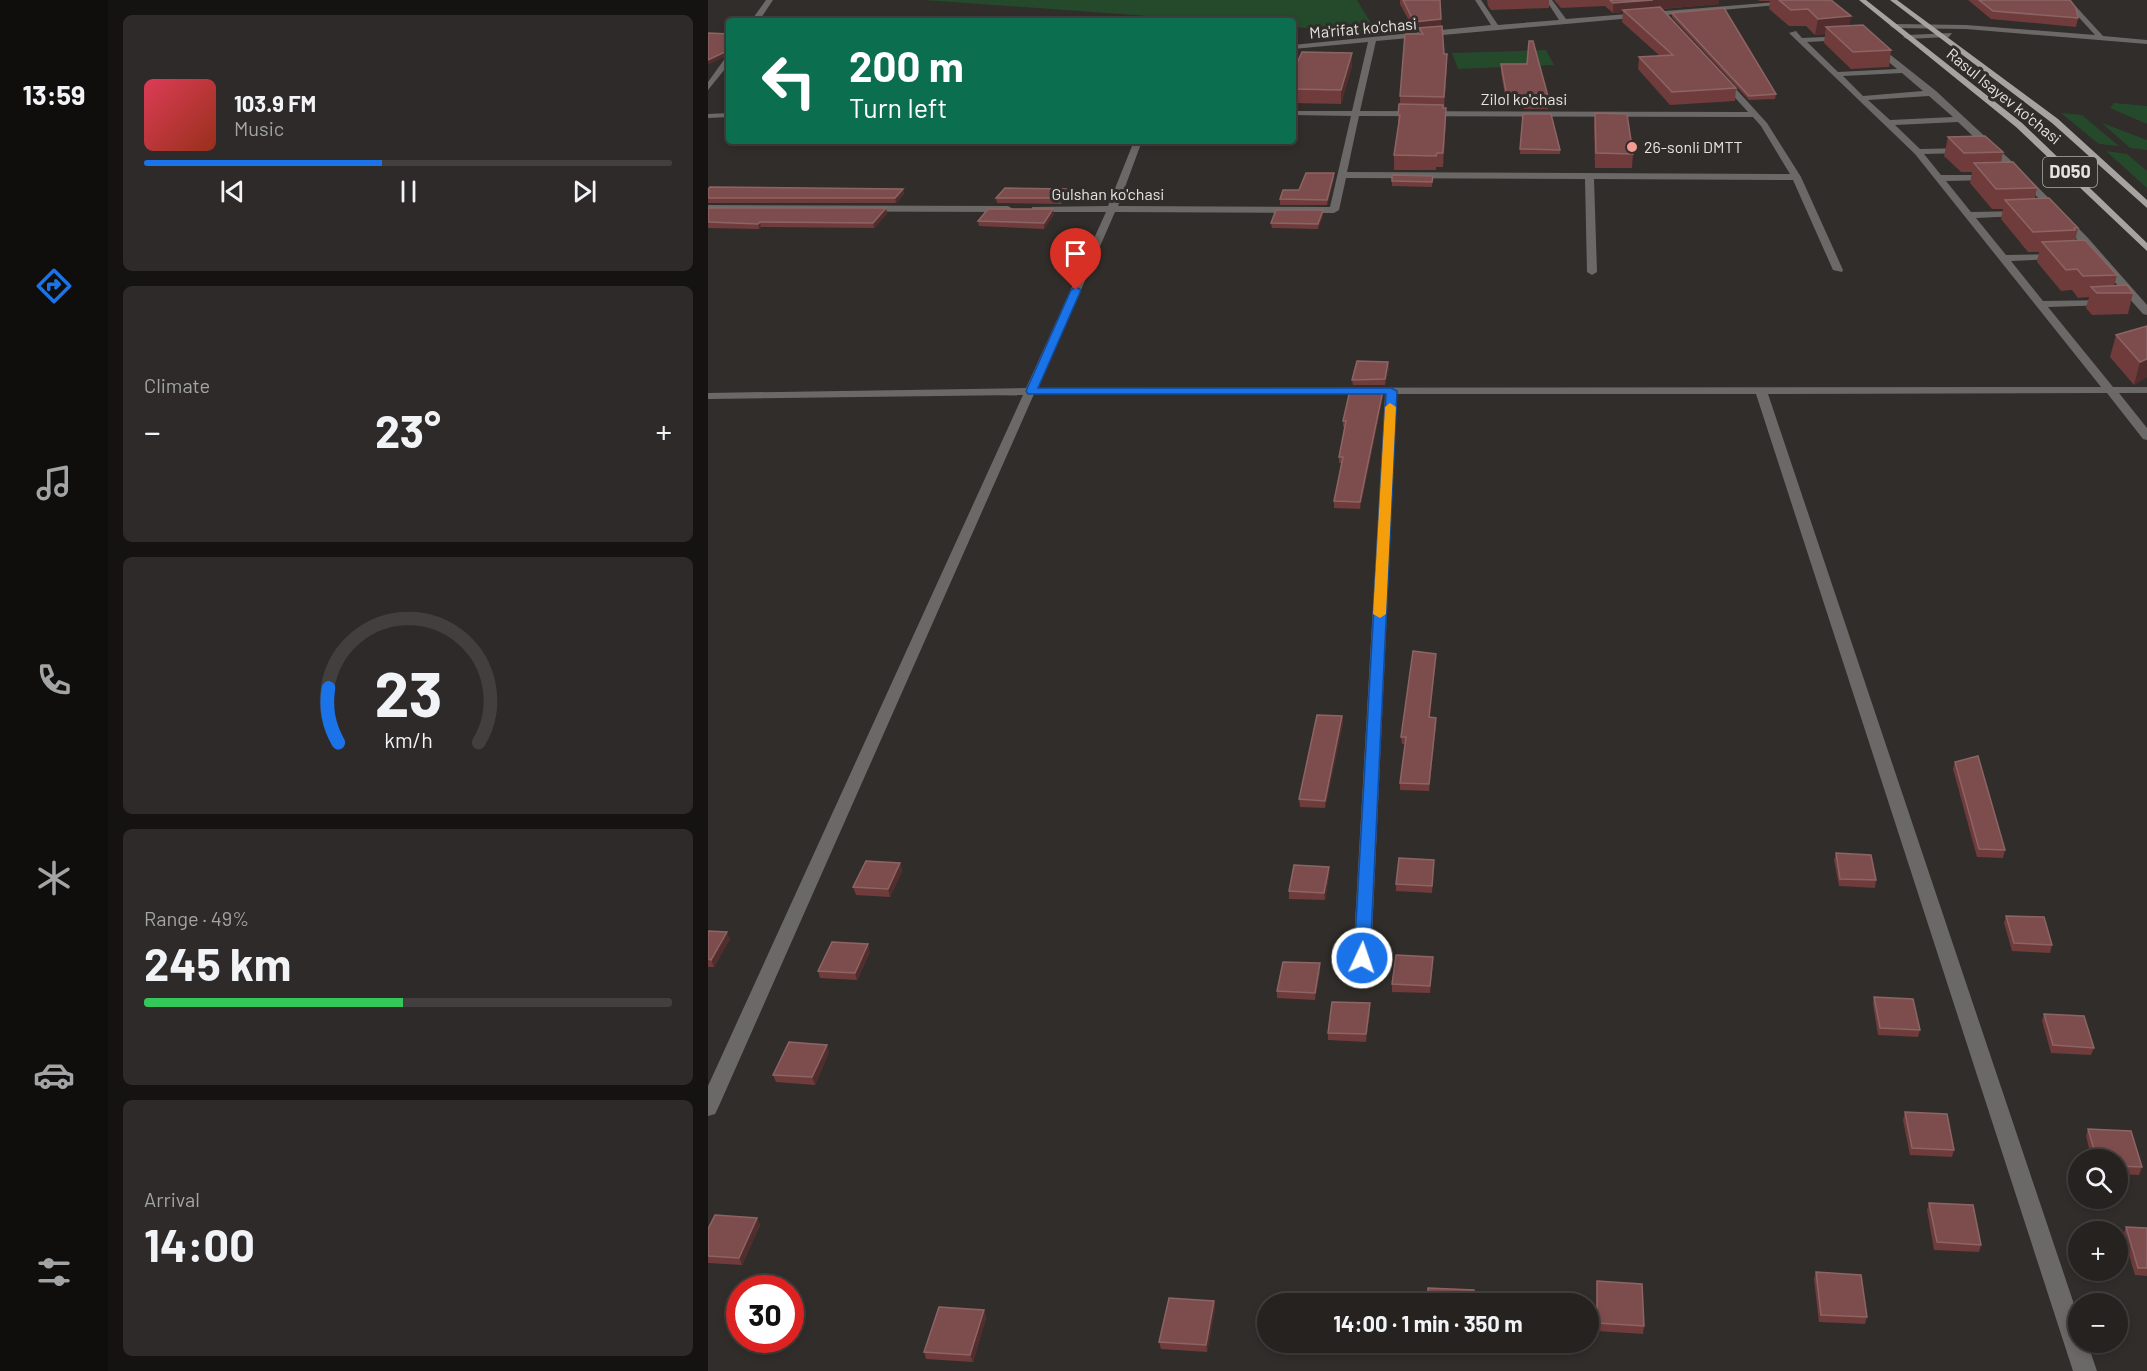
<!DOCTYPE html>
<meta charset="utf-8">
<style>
body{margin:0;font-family:Barlow,sans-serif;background:#2d2a29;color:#f1f3f6;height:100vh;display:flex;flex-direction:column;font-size:22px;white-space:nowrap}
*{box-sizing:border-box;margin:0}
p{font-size:20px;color:#a3a4a5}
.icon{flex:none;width:33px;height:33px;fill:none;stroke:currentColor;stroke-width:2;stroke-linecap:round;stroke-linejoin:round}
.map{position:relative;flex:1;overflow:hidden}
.side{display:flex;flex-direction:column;gap:15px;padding:15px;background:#141312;width:600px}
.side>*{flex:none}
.guide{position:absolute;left:18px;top:18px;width:570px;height:126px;border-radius:6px;box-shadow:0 3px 9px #0003,0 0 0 2px #423f3e;background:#0b6e4f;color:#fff;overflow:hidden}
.buttons{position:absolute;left:1360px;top:1149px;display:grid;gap:12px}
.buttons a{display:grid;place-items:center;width:60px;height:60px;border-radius:50%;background:#252220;box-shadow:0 3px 9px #0003,0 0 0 2px #423f3e;font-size:30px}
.speed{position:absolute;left:18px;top:1275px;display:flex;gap:12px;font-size:30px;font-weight:700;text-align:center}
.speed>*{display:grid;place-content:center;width:78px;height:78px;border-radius:50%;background:#252220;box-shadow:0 3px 9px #0003,0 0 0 2px #423f3e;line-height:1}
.speed .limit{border:9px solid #d22;background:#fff;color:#111}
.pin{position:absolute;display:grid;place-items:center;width:51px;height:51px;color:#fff;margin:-62px -26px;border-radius:50% 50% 50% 0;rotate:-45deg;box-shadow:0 0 6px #0007}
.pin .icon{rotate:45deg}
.me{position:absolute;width:66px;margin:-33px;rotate:3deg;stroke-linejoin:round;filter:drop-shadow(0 0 4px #0008)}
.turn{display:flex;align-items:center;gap:21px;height:126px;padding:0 24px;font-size:27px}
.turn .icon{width:78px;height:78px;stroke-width:2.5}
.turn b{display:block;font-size:42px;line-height:51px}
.big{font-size:45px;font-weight:700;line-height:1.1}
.side .widget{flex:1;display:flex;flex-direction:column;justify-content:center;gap:9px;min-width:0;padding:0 21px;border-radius:9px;background:#2d2a29}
.side .dial{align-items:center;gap:0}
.dial svg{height:156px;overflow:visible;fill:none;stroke:#423f3e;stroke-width:7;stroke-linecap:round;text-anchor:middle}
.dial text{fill:#f1f3f6;stroke:none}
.song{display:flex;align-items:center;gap:18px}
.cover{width:72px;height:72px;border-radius:9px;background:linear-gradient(135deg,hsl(350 70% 55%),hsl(10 70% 35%))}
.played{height:6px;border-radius:3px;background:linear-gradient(90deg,#1a73e8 45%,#423f3e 45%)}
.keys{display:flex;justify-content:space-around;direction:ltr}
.heat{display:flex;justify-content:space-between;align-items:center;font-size:33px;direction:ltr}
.charge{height:9px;border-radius:4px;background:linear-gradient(90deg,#34c759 49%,#423f3e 0)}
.trip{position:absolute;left:549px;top:1293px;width:342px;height:60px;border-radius:30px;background:#252220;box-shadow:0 3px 9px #0003,0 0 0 2px #423f3e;font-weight:700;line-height:60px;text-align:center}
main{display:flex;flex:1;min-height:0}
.menu{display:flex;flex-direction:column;width:108px;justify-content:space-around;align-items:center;background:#0f0e0d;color:#a3a4a5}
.menu .icon{width:42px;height:42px}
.menu .active{color:#1a73e8}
.menu b{font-size:27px;color:#f1f3f6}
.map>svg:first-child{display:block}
.green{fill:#25492b}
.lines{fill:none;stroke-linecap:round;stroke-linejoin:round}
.minor{fill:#6b6967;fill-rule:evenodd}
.major{fill:#a7a4a0;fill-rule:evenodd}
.wall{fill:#703b3b}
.shaded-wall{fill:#512e2d}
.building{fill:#7d4d4d;stroke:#8d6464;stroke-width:1.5}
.route{fill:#1a73e8;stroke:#114b97;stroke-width:1.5}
.slow{fill:#f59e0b}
.poi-dot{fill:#f59c92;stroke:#312d2a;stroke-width:2}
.labels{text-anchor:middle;stroke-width:6;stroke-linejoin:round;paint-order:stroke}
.far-street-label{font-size:16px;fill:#e6e3e1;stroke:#312d2a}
.far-poi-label{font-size:16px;fill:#e6e3e1;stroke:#312d2a;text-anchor:start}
.shield{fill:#312d2a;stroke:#b0acaa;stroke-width:1.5}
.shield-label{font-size:18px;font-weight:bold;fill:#e6e3e1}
</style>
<main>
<nav class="menu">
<b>13:59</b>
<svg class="icon active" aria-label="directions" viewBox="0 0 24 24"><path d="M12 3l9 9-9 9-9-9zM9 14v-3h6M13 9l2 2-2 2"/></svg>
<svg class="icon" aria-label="music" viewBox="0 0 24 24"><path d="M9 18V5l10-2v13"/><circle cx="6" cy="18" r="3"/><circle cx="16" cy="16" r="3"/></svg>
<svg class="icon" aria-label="phone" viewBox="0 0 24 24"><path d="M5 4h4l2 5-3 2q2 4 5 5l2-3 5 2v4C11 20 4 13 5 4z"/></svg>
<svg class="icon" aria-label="climate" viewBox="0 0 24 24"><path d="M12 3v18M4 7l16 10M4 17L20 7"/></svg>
<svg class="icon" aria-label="car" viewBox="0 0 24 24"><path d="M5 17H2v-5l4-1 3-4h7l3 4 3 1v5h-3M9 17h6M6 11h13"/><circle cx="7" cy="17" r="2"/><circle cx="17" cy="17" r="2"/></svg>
<svg class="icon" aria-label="filters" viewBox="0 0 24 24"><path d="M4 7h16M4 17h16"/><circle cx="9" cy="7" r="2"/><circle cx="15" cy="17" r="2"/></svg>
</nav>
<section class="side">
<div class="widget">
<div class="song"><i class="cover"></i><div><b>103.9 FM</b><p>Music</p></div></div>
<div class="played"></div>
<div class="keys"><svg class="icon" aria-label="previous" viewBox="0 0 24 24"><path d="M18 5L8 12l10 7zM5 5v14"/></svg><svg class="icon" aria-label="pause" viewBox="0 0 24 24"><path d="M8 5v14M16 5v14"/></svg><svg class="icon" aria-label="next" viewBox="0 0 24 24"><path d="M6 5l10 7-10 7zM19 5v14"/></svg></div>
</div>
<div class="widget"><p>Climate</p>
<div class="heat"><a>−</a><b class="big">23°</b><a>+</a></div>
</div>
<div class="widget dial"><svg viewBox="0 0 100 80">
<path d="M14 69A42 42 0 1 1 86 69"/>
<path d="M14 69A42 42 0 0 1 9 41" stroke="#1a73e8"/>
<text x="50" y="56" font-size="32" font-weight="700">23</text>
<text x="50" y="72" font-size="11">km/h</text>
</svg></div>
<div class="widget"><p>Range · 49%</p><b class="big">245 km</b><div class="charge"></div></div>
<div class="widget"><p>Arrival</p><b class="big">14:00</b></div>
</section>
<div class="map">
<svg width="1439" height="1371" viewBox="0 0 1439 1371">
<rect width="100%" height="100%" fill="#312d2a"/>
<g class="green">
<polygon points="216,0 649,0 669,33 585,27 585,21 509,21"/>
<polygon points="838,50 846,65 750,69 744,53"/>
<polygon points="1406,103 1439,106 1439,124 1402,108"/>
<polygon points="1353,113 1374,115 1411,146 1391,144"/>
<polygon points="1394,123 1439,140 1439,150 1422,148"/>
<polygon points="1398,151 1419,154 1439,171 1439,188"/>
</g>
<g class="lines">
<g class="minor">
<polygon points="58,0 65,0 51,21 43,21"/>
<path d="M 767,0 L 773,0 L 790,25 L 851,20 L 838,0 L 844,0 L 858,19 L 1095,0 L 1124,0 L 668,41 L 652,111 L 1040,112 L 1011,80 L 1018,78 L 1059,123 L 1093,177 L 1135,270 L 1134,272 L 1125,270 L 1085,180 L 886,179 L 889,272 L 884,275 L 879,272 L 877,179 L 638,178 L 631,210 L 626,213 L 407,212 L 330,388 L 1393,387 L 1207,154 L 1081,33 L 1088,31 L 1094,38 L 1140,36 L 1137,40 L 1099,42 L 1130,72 L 1189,69 L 1163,47 L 1170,45 L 1228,91 L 1313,170 L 1380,238 L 1439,305 L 1439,315 L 1435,314 L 1341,208 L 1250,122 L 1187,125 L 1212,149 L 1260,148 L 1260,152 L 1257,153 L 1216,154 L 1233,175 L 1287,175 L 1287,179 L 1284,180 L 1238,181 L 1263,212 L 1315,211 L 1317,213 L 1312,216 L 1268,218 L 1298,255 L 1352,254 L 1352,258 L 1348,259 L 1303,261 L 1335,301 L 1404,300 L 1404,304 L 1400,305 L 1340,307 L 1405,387 L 1439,387 L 1439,393 L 1411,393 L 1439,428 L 1439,440 L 1435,439 L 1399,393 L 1060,394 L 1371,1319 L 1371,1342 L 1379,1342 L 1389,1371 L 1365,1371 L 1048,394 L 689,394 L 663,958 L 660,963 L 654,965 L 648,963 L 645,958 L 677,394 L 326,394 L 10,1108 L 7,1114 L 0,1116 L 0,1086 L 315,395 L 0,399 L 0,393 L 318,388 L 398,212 L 327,212 L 324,211 L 324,207 L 400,206 L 426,141 L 434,141 L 410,206 L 622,207 L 643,116 L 585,115 L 585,111 L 644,111 L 660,42 L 585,49 L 585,45 L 783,25 ZM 1194,73 L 1215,91 L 1155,96 L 1135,76 ZM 1221,96 L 1245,117 L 1182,120 L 1160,100 ZM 651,116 L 1045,117 L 1053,126 L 1082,174 L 639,172 Z"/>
<polygon points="1355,0 1362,0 1395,36 1439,40 1439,44 1258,29 1186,28 1182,26 1186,24 1258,25 1387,35"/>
<polygon points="1244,33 1241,37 1199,39 1195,37 1199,35"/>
<polygon points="18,57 21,57 21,64 0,90 0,82"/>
<polygon points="21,113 21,117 0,118 0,114"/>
<polygon points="0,205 300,206 305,209 300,212 0,211"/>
</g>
<g class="major">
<polygon points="1151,0 1158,0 1314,123 1439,243 1439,251 1308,127"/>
<polygon points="1182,0 1189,0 1350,119 1439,200 1439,208 1344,123"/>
</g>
</g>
<g class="wall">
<polygon points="692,0 732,0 733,26 736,54 739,66 736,108 738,122 735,167 728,167 728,170 686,170 686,155 690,127 690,115 692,104 692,96 711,34 711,30 706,30 692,4"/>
<polygon points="779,0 841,0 841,8 783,10 780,6"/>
<polygon points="846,0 1011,0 1011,4 954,9 1028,88 1027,101 962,105 930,69 931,57 952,56 914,22 915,12 905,13 897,6 853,8"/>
<polygon points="1050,0 1123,0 1142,26 1183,50 1181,67 1143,69 1116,43 1117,34 1107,35 1098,26 1081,26 1061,9 1062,1 1052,1"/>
<polygon points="1260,0 1362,0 1370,18 1368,27 1283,19"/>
<polygon points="964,13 1068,94 1067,99 1041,100 964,17"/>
<polygon points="793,64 841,100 840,109 816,109 816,106 799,106 793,73"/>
<polygon points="644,66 633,104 585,103 585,72"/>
<polygon points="887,113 925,154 924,168 887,168 886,127"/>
<polygon points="815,114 852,150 852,154 812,154"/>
<polygon points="1240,137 1295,152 1293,163 1329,188 1327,198 1370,228 1367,241 1409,275 1406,286 1425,293 1420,314 1384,315 1378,308 1381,297 1370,298 1364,290 1353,291 1329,262 1331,252 1320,252 1293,219 1295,209 1284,209 1262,183 1264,172 1253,172 1236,156"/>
<polygon points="725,176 724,187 684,186 684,181"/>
<polygon points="626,178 619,205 572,205 572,199"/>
<polygon points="0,189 195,189 196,194 188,203 0,203"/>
<polygon points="359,194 353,204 289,203 288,198"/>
<polygon points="0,208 178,208 179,214 166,228 53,227 51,229 0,228"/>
<polygon points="615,210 615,215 610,229 564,228 563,223"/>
<polygon points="346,214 336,229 271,226 270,221"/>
<polygon points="1439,326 1439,377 1426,385 1402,357 1408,335"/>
<polygon points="680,362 681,368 677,385 645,385 644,380"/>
<polygon points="675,396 652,509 626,508 626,501 634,463 631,463 631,457 637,427 635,427 635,421"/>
<polygon points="728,654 722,717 728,718 728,725 721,791 692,790 692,783 697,744 694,744 693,737"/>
<polygon points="634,716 635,723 617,808 592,807 591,799"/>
<polygon points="1247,762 1297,850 1295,858 1269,857 1245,769"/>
<polygon points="1128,853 1168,880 1167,888 1131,886 1126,860"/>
<polygon points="726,860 724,893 688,891 688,884"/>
<polygon points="192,863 194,871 182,897 148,895 145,887"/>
<polygon points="621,867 621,875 617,900 581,899 581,891"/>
<polygon points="1298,916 1344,945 1342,953 1304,951 1296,923"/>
<polygon points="0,931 22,939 6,967 0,967"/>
<polygon points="162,952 149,980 112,978 110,971"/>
<polygon points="725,957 722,993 684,992 684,984"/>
<polygon points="612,971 607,1000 569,998 569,991"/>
<polygon points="1166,997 1212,1030 1210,1037 1170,1035 1165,1004"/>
<polygon points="662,1003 662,1011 658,1042 620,1040 620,1033"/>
<polygon points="1336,1014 1386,1048 1383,1055 1343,1053 1334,1021"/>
<polygon points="121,1052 107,1085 68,1082 65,1075"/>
<polygon points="1197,1112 1246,1150 1244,1157 1202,1155 1195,1120"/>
<polygon points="1380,1129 1434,1167 1431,1175 1410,1174 1410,1160 1384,1160 1378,1136"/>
<polygon points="1221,1203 1273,1245 1271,1252 1226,1250 1219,1210"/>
<polygon points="49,1218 52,1225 34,1265 0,1263 0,1229"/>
<polygon points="1418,1227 1439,1228 1439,1276 1427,1275 1415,1235"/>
<polygon points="1108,1272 1159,1317 1157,1324 1111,1322 1106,1279"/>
<polygon points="889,1281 936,1326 935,1334 888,1331"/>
<polygon points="506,1301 507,1309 499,1352 453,1349 451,1342"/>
<polygon points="276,1310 278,1318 265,1362 218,1359 216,1352"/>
<polygon points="587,1342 634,1342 633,1347 587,1344"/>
</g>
<g class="shaded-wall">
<polygon points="945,0 1011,0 1011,4 917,12 915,10 915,12 905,13 905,3"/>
<polygon points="1143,16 1141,32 1118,27 1117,34 1107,35 1110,19"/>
<polygon points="733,19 733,28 711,28 711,30 706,30 706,22"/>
<polygon points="21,50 21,55 0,65 0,60"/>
<polygon points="644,53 644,66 633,104 633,90"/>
<polygon points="739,54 739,66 736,109 736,97"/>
<polygon points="738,108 738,122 735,167 735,153"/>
<polygon points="626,173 626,178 619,205 619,200"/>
<polygon points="195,189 196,194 188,203 187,198"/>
<polygon points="358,189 359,194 353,204 352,198"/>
<polygon points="178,208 179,214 166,228 165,223"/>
<polygon points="345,209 346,214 336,229 336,223"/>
<polygon points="615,210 615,215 610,229 610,224"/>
<polygon points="52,222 53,227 51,229 50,224"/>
<polygon points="1439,359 1439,377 1426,385 1432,362"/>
<polygon points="680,362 681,368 677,385 677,379"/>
<polygon points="675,390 675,396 652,509 652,502"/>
<polygon points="728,654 728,661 721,724 721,717"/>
<polygon points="634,716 635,723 617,808 617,801"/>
<polygon points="728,718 728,725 721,791 721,784"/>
<polygon points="192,863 194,871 182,897 180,889"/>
<polygon points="621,867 621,875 617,900 616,893"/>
<polygon points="19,932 22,939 6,967 3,960"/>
<polygon points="160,944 162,952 149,980 147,973"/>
<polygon points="725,957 725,964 722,993 722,986"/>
<polygon points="612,963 612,971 607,1000 607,993"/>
<polygon points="662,1003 662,1011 658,1042 658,1034"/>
<polygon points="119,1045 121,1052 107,1085 104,1077"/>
<polygon points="49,1218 52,1225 34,1265 31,1258"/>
<polygon points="506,1301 507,1309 499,1352 498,1345"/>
<polygon points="276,1310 278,1318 265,1362 262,1355"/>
</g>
<g class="building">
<polygon points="695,0 732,0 733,19 706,22"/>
<polygon points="902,0 945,0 905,3"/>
<polygon points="1071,0 1123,0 1143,16 1110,19 1100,9 1083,10"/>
<polygon points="1271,0 1362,0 1368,8 1370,18 1285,11"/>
<polygon points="952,7 1028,88 964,92 931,57 965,55 915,10"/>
<polygon points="1016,8 1068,94 1041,96 964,13"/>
<polygon points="1155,25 1183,50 1145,52 1118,27"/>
<polygon points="734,26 736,54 739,54 736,97 692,96 697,34 715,34 711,28"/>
<polygon points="0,33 21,34 21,50 0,60"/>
<polygon points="821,41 825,41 841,100 816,100 816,97 799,97 793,64 819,64"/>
<polygon points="594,52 644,53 633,90 585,89 585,72"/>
<polygon points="691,104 735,105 735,108 738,108 735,153 729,153 728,156 686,155 692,115 690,115"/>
<polygon points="887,113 919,114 925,154 888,153"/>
<polygon points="815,114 843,114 852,150 812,149"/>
<polygon points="1277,136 1295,152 1256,153 1240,137"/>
<polygon points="1305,162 1329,188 1288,189 1266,163"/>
<polygon points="598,173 626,173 619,200 572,199 575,190 591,190"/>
<polygon points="684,175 725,176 724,182 684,181"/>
<polygon points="2,187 195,189 187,198 0,198 0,189"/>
<polygon points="297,188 358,189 352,198 288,198"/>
<polygon points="1341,198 1370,228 1366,228 1367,230 1325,232 1297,200"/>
<polygon points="0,208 178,208 165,223 52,222 50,224 0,222"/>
<polygon points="280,209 345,209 336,223 270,221"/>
<polygon points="568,210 615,210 610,224 563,223"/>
<polygon points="1377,240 1409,275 1375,276 1369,269 1358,270 1334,242"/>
<polygon points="1419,285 1425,293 1389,293 1383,287"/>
<polygon points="1439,326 1439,359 1432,362 1408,335"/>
<polygon points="649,361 680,362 677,379 644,380"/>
<polygon points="642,390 675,390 652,502 626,501 635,457 631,457 638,421 635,421"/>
<polygon points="705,651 728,654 721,717 728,718 721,784 692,783 698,737 693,737"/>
<polygon points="609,715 634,716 617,801 591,799"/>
<polygon points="1270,756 1297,850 1271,849 1247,762"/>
<polygon points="1128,853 1163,855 1168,880 1132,879"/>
<polygon points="691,858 726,860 724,886 688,884"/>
<polygon points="158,861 192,863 180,889 145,887"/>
<polygon points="586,865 621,867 616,893 581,891"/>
<polygon points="1298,916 1336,917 1344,945 1306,943"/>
<polygon points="0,931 19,932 3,960 0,959"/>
<polygon points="124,942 160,944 147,973 110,971"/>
<polygon points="688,955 725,957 722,986 684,984"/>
<polygon points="575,962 612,963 607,993 569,991"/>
<polygon points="1166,997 1205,999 1212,1030 1172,1028"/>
<polygon points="624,1002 662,1003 658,1034 620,1033"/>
<polygon points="1336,1014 1376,1016 1386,1048 1345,1045"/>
<polygon points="81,1042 119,1045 104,1077 65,1075"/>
<polygon points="1197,1112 1239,1114 1246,1150 1204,1148"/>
<polygon points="1380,1129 1423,1131 1434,1167 1410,1166 1410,1160 1389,1160"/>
<polygon points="1221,1203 1265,1205 1273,1245 1229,1242"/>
<polygon points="7,1215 49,1218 31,1258 0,1256 0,1229"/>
<polygon points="1418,1227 1439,1228 1439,1268 1430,1268"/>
<polygon points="1108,1272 1153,1275 1159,1317 1113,1315"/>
<polygon points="889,1281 934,1284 936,1326 889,1323"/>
<polygon points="720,1288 766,1290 765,1304 719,1304"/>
<polygon points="594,1293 638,1296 637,1304 592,1304"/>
<polygon points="461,1298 506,1301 498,1345 451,1342"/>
<polygon points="231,1307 276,1310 262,1355 216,1352"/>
</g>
<polygon class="route" points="368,287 373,290 330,388 683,388 689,391 662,958 660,962 648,962 646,958 678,394 320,394 318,391 363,290"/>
<polygon class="slow" points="682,403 688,407 678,614 672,618 665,614 677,407"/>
<circle class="poi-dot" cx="924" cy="147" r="6"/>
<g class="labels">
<g class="far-street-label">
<text transform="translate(655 28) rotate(-5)" y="6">Ma'rifat ko'chasi</text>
<text transform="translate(1296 96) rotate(39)" y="6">Rasul Isayev ko'chasi</text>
<text x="816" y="105">Zilol ko'chasi</text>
<text x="400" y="200">Gulshan ko'chasi</text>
</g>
<g class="far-poi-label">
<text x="936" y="153">26-sonli DMTT</text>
</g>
<rect class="shield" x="1335" y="157" width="54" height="30" rx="4.5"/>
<g class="shield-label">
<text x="1362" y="178">D050</text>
</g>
</g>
</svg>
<div class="buttons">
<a><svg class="icon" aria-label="search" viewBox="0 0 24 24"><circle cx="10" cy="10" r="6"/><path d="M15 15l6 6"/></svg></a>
<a>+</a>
<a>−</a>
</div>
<div class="speed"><div class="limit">30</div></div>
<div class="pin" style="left:368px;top:290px;background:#d93025"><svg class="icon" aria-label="arrive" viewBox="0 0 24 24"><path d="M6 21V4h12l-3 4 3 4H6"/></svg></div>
<svg class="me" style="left:654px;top:958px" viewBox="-20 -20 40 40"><circle r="17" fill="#1a73e8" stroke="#fff" stroke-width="3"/><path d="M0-11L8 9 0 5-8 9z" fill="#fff"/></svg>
<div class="trip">14:00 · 1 min · 350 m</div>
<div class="guide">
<div class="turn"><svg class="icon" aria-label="left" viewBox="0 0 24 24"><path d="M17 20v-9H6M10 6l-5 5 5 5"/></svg><div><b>200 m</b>Turn left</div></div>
</div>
</div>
</main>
